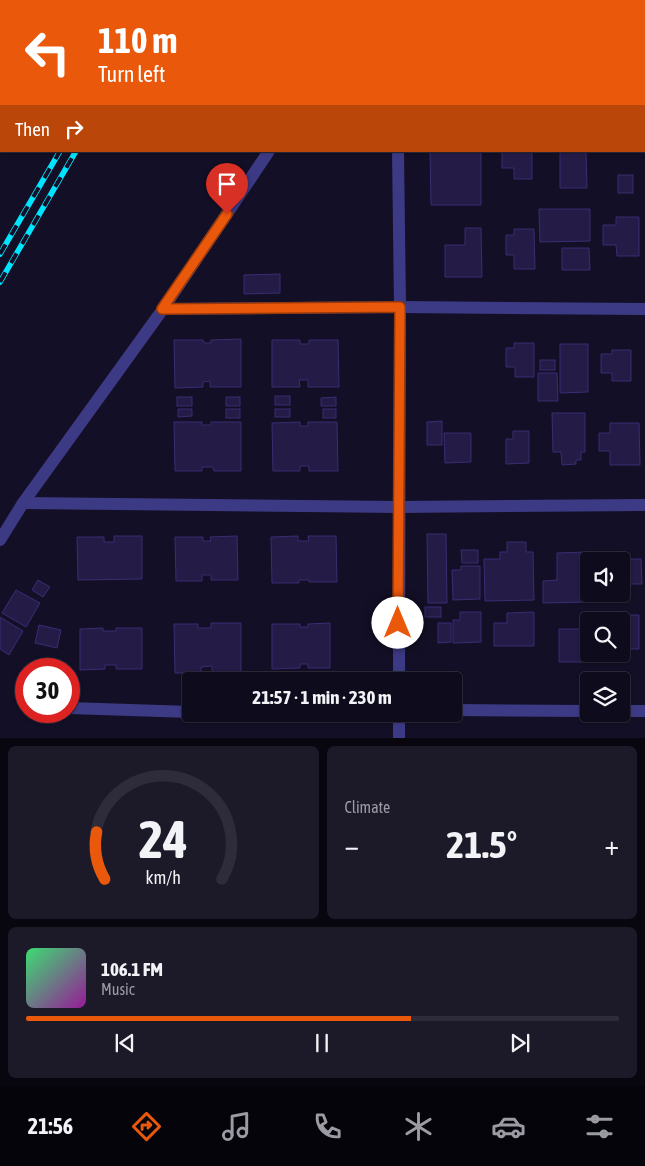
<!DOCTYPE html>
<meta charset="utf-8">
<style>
body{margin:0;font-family:"Asap Condensed",sans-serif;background:#1c1929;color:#f1f3f6;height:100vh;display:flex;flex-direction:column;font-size:19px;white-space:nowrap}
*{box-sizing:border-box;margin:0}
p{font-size:16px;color:#9b9ba3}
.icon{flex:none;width:28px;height:28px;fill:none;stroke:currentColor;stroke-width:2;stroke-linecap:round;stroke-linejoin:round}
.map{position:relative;height:738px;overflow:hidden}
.side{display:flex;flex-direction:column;gap:8px;padding:8px;background:#08060f;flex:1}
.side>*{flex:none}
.hud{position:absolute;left:0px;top:0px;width:645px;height:152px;box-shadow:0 1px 4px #0004,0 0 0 1px #2e2b3b;background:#ea580c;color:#fff;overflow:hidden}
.controls{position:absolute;left:580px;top:552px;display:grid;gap:10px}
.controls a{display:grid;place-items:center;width:50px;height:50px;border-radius:5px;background:#0e0b1c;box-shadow:0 1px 4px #0004,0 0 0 1px #2e2b3b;font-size:25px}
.speed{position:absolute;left:15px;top:658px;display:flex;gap:10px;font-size:25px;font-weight:700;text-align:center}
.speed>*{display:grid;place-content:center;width:65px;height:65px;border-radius:50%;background:#0e0b1c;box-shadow:0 1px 4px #0004,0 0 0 1px #2e2b3b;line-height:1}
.speed .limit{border:8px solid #d22;background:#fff;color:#111}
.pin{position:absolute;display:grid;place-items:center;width:42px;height:42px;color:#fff;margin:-51px -21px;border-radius:50% 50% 50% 0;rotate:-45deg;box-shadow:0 0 5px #0007}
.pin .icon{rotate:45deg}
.me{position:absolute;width:55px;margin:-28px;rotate:0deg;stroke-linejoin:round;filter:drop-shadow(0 0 4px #0008)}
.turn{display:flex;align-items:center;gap:18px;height:105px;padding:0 15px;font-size:22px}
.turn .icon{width:65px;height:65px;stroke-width:2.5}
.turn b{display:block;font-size:35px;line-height:42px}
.then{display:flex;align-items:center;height:48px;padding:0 15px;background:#0003;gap:10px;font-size:19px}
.big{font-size:38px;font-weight:700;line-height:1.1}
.side .tile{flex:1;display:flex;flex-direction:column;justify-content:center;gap:8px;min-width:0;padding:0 18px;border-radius:8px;background:#1c1929}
.side .dial{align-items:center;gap:0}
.dial svg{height:130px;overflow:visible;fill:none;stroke:#2e2b3b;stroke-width:7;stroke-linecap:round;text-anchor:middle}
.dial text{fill:#f1f3f6;stroke:none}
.song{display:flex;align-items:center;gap:15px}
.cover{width:60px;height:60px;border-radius:8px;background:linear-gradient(135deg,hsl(140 70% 55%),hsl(300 70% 35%))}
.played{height:5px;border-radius:2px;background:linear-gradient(90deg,#ea580c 65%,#2e2b3b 65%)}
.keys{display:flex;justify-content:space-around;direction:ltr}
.heat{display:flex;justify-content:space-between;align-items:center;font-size:28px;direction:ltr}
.side .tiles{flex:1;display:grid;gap:8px;grid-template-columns:1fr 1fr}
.tile:last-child{grid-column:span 2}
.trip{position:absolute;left:182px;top:672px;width:280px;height:50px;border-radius:5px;background:#0e0b1c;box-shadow:0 1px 4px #0004,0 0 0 1px #2e2b3b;font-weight:700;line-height:50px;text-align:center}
.tabs{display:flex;height:80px;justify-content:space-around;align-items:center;background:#06040b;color:#9b9ba3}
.tabs .icon{width:35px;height:35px}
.tabs .current{color:#ea580c}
.tabs b{font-size:22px;color:#f1f3f6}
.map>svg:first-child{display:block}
.building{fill:#241b47;stroke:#3b2d73}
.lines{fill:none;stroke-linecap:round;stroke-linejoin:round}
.street{stroke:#3d3a85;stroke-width:12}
.rail-casing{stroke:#00e5ff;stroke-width:5.5}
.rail{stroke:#130f26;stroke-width:4;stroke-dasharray:11;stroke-linecap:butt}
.route-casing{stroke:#983908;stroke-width:12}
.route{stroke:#ea580c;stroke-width:9}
</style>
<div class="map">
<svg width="645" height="739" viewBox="0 0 645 739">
<rect width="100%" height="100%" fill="#130f26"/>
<g class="building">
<polygon points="430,151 481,151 481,205 431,205"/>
<polygon points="532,151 532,179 514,179 514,168 502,168 502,152"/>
<polygon points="560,151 586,151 587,188 560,188"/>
<rect x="618" y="175" width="15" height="18"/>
<polygon points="539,209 590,209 590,241 540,242"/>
<polygon points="616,217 639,217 639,256 617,256 616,245 603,245 603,225 616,225"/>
<polygon points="465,228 481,228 482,277 445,277 445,245 465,245"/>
<polygon points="514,229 534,229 535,269 514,269 514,255 506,255 506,235 514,235"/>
<polygon points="562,248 589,248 590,270 562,270"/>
<polygon points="280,274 280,293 244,294 244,275"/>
<polygon points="241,339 241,387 210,387 210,381 203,382 203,387 175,388 174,340 203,340 204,343 211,343 211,340"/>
<polygon points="272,340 300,340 300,344 309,344 309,340 338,340 339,387 308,387 308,380 299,380 300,387 272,387"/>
<polygon points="514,343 534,343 534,377 515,377 515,367 506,367 506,348 514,348"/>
<polygon points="560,344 588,344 588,392 560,393"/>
<polygon points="612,350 631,350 631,381 612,381 612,373 601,373 601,354 612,354"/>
<rect x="540" y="360" width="15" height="10"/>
<polygon points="538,373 557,373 558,401 538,401"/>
<rect x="275" y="396" width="15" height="9"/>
<rect x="177" y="397" width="15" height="9"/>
<rect x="226" y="397" width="14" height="9"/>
<polygon points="336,397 336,406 321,406 321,398"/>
<polygon points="178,409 192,409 192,416 178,417"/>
<rect x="226" y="409" width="14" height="9"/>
<rect x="275" y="409" width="15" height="8"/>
<rect x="323" y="409" width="13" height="9"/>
<polygon points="552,413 585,413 585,452 581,452 581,460 576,460 576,464 562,465 561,452 553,452"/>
<polygon points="442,421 442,445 427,445 427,422"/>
<polygon points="174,422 202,422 202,425 211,425 211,422 241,422 241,471 214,471 213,467 202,467 202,471 175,471"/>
<polygon points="300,422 300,426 308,426 308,422 337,422 338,471 309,471 309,466 300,466 300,471 273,471 272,423"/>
<polygon points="610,423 639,423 640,465 610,465 610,451 599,451 599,433 610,433"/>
<polygon points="513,431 529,431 529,463 506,464 506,439 513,439"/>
<polygon points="444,433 471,433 471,462 445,463"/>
<polygon points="427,534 446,534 447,603 428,603"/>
<polygon points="114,536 142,536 142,579 78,580 77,537 104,537 104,542 114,542"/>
<polygon points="237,536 238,580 211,580 211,575 202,575 202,581 176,581 175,537 203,537 203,541 211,541 210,537"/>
<polygon points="298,536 298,541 309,541 308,536 336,536 337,582 309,582 309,580 299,580 299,583 272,583 271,537"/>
<polygon points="507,542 526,542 526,552 533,552 534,600 485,601 484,559 500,559 500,552 507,552"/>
<polygon points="461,550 478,550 478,563 462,563"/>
<polygon points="587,552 587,602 543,603 543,581 557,580 557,553"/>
<polygon points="615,559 641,559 642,584 621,584 621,561"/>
<polygon points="461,566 480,566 480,599 453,600 452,570 461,570"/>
<polygon points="38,580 50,587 43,597 32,590"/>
<polygon points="16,590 40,603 26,627 2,613"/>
<rect x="425" y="607" width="16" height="10"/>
<polygon points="460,612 481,612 481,642 453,643 453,620 460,620"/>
<polygon points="534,612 534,646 494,646 494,623 507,623 507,613"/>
<polygon points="618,615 639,615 639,649 621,649 621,621 618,621"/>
<polygon points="0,617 23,631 9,655 0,649"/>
<polygon points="211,623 241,623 241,673 212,673 212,666 201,667 201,673 175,673 174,624 198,624 198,628 211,628"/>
<polygon points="330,623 330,668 308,668 308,664 300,664 300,668 272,669 272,624 300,624 300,627 308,627 308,624"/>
<polygon points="438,623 451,623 451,642 438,643"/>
<polygon points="39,625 61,630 57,648 35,643"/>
<polygon points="103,628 103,631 116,631 116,628 142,628 142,669 116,669 116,665 105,665 105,669 80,670 80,629"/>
<polygon points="559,629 587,629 588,662 559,662"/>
</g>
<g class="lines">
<g class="street">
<polyline points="395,0 396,1"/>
<polyline points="371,1 372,0"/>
<polyline points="644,112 645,112"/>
<polyline points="398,151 400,307 399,681"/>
<polyline points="163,309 400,307 645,309"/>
<polyline points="23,503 398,507 645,505"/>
<polyline points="0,540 23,503 163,309 269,151"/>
<polyline points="69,708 191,712"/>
<polyline points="454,710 589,711"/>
<polyline points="621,711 645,711"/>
<polyline points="399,714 399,739"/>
</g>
<g class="rail-casing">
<g id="rail">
<polyline points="147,1 148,0"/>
<polyline points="164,1 165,0"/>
<polyline points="0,254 60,151"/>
<polyline points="0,282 76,151"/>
</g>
</g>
<use href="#rail" class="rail"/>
</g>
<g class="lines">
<g class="route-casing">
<polyline id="route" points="227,214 162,309 400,307 398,623"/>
</g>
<use href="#route" class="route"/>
</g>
</svg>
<div class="controls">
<a><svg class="icon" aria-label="sound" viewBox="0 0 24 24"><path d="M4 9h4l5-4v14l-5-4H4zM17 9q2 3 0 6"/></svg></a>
<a><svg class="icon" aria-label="search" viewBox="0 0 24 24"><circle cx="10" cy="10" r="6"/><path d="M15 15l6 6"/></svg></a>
<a><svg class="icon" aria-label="layers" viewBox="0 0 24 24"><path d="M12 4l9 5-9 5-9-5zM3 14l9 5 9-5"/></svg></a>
</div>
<div class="speed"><div class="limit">30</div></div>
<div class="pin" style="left:227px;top:214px;background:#d93025"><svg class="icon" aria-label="arrive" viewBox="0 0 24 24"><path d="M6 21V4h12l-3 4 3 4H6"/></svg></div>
<svg class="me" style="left:398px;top:623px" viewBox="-20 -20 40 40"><circle r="19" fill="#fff"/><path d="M0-13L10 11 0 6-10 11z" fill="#ea580c"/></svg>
<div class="trip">21:57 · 1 min · 230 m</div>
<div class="hud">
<div class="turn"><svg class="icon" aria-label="left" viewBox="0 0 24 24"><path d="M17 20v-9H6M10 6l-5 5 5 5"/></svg><div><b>110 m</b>Turn left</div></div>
<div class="then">Then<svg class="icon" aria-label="right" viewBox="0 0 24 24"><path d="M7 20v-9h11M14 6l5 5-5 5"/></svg></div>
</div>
</div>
<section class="side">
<div class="tiles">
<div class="tile dial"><svg viewBox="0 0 100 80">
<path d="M14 69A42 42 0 1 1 86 69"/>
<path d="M14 69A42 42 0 0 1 9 40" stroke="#ea580c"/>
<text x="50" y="56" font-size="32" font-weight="700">24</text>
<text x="50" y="72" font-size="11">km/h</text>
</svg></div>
<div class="tile"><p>Climate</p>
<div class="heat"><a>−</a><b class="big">21.5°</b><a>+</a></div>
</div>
<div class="tile">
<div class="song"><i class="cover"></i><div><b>106.1 FM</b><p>Music</p></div></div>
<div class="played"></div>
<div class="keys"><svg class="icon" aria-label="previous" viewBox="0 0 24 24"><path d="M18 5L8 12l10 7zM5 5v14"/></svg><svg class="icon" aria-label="pause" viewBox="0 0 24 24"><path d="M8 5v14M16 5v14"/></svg><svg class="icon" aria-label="next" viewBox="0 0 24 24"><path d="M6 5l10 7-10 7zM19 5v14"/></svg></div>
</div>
</div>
</section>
<nav class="tabs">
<b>21:56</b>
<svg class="icon current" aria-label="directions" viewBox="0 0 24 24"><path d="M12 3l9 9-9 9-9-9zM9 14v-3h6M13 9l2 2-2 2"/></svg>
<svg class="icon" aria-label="music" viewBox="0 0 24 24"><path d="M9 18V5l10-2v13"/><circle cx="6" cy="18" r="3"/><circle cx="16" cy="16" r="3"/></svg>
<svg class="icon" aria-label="phone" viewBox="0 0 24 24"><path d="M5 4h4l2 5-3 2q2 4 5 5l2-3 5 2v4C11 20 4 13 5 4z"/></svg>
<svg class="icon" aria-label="climate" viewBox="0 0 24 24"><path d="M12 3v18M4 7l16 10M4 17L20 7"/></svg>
<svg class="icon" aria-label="car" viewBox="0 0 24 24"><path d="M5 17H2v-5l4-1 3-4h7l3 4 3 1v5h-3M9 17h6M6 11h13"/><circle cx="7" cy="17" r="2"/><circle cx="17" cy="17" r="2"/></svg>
<svg class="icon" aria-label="filters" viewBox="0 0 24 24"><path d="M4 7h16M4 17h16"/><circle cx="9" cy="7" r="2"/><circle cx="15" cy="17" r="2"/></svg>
</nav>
